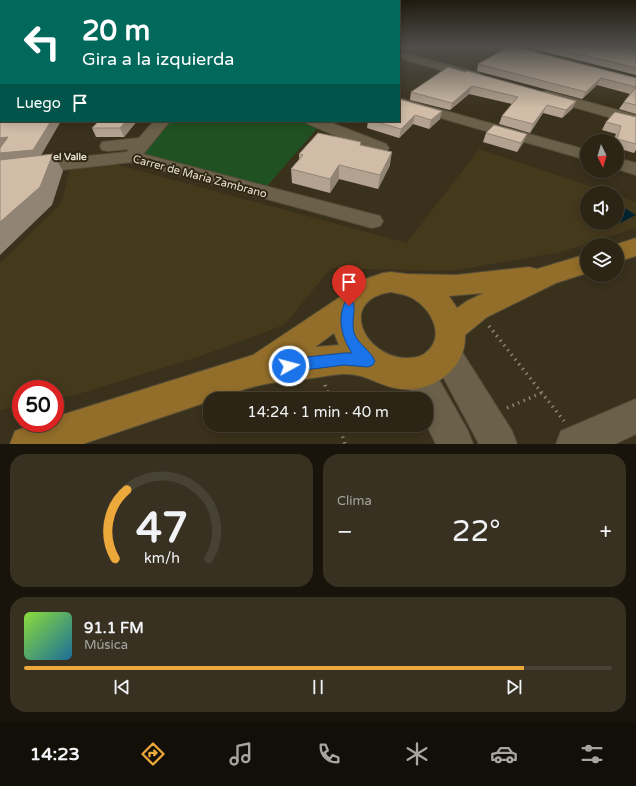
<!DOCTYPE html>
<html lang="es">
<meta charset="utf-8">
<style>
body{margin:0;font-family:"Varela Round",sans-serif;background:#383122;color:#f1f3f6;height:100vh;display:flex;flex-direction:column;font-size:15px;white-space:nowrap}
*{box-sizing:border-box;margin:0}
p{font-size:13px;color:#a6a5a0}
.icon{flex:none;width:22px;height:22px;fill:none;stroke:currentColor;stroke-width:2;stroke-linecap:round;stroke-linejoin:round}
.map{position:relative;height:444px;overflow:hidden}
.drawer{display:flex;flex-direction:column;gap:10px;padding:10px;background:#18140c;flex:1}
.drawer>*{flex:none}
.top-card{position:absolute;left:0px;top:0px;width:400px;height:122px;box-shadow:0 2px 10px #0003,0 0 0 1px #484234;background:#00695c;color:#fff;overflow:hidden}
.needle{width:26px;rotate:175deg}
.buttons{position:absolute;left:580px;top:134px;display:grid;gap:8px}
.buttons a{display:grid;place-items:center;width:44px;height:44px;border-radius:50%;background:#2c2515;box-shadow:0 2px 10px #0003,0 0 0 1px #484234;font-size:20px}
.speed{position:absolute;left:12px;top:380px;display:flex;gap:8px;font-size:20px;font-weight:700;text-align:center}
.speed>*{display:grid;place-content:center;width:52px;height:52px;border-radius:50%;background:#2c2515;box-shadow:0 2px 10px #0003,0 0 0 1px #484234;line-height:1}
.speed .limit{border:6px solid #d22;background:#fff;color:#111}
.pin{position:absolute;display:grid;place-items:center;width:34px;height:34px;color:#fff;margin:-41px -17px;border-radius:50% 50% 50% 0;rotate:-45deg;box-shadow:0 0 4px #0007}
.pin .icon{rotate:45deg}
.me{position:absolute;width:44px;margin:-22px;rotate:83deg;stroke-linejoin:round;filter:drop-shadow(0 0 3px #0008)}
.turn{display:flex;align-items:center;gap:14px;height:84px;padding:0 16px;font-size:18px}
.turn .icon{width:52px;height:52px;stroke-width:2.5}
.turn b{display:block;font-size:28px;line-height:34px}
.then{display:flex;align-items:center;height:38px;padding:0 16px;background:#0003;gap:8px;font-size:15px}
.big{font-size:30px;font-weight:600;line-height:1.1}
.drawer .card{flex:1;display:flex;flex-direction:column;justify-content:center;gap:6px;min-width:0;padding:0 14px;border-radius:16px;background:#383122}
.drawer .dial{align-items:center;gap:0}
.dial svg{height:104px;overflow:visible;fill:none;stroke:#484234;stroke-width:7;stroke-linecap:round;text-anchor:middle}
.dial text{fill:#f1f3f6;stroke:none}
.song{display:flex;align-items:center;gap:12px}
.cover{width:48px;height:48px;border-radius:6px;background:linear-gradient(135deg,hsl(90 70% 55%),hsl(200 70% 35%))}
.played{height:4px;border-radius:2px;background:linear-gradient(90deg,#eda83b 85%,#484234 85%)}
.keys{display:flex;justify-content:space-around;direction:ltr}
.heat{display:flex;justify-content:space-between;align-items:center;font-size:22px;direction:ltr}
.drawer .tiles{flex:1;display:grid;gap:10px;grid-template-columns:1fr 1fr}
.card:last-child{grid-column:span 2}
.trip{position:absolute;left:203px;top:392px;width:230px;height:40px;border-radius:16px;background:#2c2515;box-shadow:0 2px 10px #0003,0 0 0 1px #484234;font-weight:600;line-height:40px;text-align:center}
.menu{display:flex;height:64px;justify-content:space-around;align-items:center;background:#120f08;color:#a6a5a0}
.menu .icon{width:28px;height:28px}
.menu .selected{color:#eda83b}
.menu b{font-size:18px;color:#f1f3f6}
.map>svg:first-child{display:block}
.built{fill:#45391c}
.green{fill:#205122}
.water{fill:#002533}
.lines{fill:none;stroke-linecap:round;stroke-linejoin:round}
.minor-casing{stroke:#544d3a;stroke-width:2}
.major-casing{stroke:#544d3a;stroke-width:2}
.path{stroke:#8c8473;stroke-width:3.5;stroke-dasharray:1.5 4.5;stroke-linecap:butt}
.minor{fill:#6b614a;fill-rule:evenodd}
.major{fill:#936e2a;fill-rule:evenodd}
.wall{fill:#b3a290}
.shaded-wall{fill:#928475}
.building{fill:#d0bca7;stroke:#928475}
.route{fill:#1a73e8;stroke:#114b97}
.labels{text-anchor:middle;stroke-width:4;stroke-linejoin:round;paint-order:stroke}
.far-neighbourhood-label{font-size:10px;font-weight:bold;fill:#e7e1d4;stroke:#302712}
.street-label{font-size:11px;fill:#e7e1d4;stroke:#302712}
</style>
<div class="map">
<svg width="636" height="444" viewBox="0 0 636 444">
<rect width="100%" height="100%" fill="#3a311c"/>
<polygon class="built" points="479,149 610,193 587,193 587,223 617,223 617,195 636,202 636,228 561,252 451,271 331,268 284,325 198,357 75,395 55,399 55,389 21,389 21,406 0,410 0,263 61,204 70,169 104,161 407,243"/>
<polygon class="green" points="162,121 313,121 321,124 262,192 132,157"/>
<polygon class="water" points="621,206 636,215 618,224 616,223 617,223 617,208"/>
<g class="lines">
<g class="minor-casing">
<g id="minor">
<rect x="0" y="46" width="1" height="4"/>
<polygon points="497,46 515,46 541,53 542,55 537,58 498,48"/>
<polygon points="399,52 479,73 481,76 479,79 475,80 399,58"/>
<polygon points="547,91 636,115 636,125 542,98 540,95 542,92"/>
<polygon points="399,98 587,150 587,160 399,106"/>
<polygon points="154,121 170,121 143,154 372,214 380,216 383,221 380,226 372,228 132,162 0,177 0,165 127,152 129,149 108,151 102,150 100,146 102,142 139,138"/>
<polygon points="305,121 327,121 386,144 389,148 386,152 380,153 374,152 308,124"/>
<polygon points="617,158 636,163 636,175 617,169"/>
<polygon points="446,339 457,344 512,431 517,444 479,444 431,354 435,344"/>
<polygon points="418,357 429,362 468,431 473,444 436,444 426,424 426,399 414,399 402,373 407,362"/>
<polygon points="636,399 636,434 615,444 556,444 561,431"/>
</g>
</g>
<g class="major-casing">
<g id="major">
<polygon points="636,238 636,256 617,262 617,245 614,245"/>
<path d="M 587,254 L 587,273 L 556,283 L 487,317 L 465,335 C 467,368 432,393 401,389 C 380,387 366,373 343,374 C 329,375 314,378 300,380 C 287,381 274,382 261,385 C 246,388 232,394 217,399 L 210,399 L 210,401 L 83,444 L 10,444 L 15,431 C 30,425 39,423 55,423 L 55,417 L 253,355 L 340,297 L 348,287 L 353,283 L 383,273 L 391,272 L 407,274 L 456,275 L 529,267 L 537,269 ZM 391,292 C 398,294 405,294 412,298 C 432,309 447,338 424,354 C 419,357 412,358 406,358 C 364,357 337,300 391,292 ZM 484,293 L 467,301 L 457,308 L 449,296 ZM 334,333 L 339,345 L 315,347 Z"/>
</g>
</g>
<g class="path">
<polyline points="489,326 564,421"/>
<polyline points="325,385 330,399"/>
<polyline points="507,408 541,393"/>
<polyline points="339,425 345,444"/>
</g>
<use href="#minor" class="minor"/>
<use href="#major" class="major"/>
</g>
<g class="wall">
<polygon points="522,46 616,46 636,50 636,75"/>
<polygon points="626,46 636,46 636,48"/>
<polygon points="478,64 636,78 636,114 619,109 624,102 630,94 597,85 582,99 477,71"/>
<polygon points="465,72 576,101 572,109 562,118 543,113 530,133 499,124 502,116 512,104 469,94 450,110 410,100 411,92"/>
<polygon points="399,99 440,119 429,129 413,124 399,138 367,128 368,121 399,121"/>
<polygon points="636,117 636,150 634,153 617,148 617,141 613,141 616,134 602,130 606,122"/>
<polygon points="99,121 137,121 124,137 96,137 92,128"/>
<polygon points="486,133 523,143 517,152 483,142"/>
<polygon points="361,145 390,165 378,189 339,179 330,193 292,183 291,169 299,160 299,154"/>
</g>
<g class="shaded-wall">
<polygon points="601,78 597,85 582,99 586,92"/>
<polygon points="472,86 469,94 450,110 452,103"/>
<polygon points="576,101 572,109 562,118 566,110"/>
<polygon points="547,105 543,113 530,133 533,124"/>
<polygon points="442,111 440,119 429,129 431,120"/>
<polygon points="415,115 413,124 399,138 401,129"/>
<polygon points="51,121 61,121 39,159 0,160 0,153"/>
<polygon points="126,121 137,121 124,137 120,128"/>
<polygon points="527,134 523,143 517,152 521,143"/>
<polygon points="8,137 0,148 0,138"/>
<polygon points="392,152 390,165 378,189 380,175"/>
<polygon points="53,154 63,171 52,205 0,255 0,222"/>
<polygon points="339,165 339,179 330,193 330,179"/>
</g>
<g class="building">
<polygon points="511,46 636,78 636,105 624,102 636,87 601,78 586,92 478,64"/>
<polygon points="548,46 616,46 636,50 636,68"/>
<rect x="0" y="53" width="1" height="14"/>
<polygon points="448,67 465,72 467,71 576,101 566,110 547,105 533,124 502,116 518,97 472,86 452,103 411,92"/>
<polygon points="1,88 1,121 51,121 33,150 0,153 0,148 8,137 0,138 0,89"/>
<polygon points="399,99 442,111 431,120 415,115 401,129 373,121 399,121"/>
<polygon points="615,112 636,117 636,144 617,139 621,126 606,122"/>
<polygon points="99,121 126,121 120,128 92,128"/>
<polygon points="494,125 527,134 521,143 486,133"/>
<polygon points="318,133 361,142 360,145 392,152 380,175 339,165 330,179 291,169 303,155 299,154"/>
<polygon points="53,154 40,187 0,222 0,160"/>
</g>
<linearGradient id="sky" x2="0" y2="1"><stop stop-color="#201b0f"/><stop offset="0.43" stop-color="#4f4e4b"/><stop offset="1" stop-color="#4f4e4b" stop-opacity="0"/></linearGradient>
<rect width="636" height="108" fill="url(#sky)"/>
<path class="route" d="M 349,301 L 353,302 C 356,309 351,323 354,333 C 358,344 370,350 375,361 L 373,365 L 368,367 L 344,365 L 289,372 L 284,370 L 282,366 L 284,361 L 289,359 L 344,353 L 352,353 C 342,338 337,319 345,302 Z"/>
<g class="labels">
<g class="far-neighbourhood-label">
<text x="70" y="160">el Valle</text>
</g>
<g class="street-label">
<text transform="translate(200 176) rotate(15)" y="4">Carrer de María Zambrano</text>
</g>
</g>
</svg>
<div class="buttons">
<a><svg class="needle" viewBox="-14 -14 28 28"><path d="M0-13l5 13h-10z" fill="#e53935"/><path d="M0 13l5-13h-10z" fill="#a6a5a0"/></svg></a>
<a><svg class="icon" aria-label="sound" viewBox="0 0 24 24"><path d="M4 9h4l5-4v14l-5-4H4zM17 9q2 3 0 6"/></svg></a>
<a><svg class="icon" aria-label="layers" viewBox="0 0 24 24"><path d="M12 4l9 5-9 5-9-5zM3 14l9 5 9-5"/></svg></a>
</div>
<div class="speed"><div class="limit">50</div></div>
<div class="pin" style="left:349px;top:306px;background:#d93025"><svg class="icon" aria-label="arrive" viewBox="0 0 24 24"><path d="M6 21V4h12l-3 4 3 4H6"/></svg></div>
<svg class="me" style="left:289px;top:366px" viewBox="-20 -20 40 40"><circle r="17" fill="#1a73e8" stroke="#fff" stroke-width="3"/><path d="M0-11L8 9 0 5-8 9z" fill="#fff"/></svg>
<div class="trip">14:24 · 1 min · 40 m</div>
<div class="top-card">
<div class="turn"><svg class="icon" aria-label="left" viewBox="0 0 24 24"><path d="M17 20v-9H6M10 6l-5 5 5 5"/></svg><div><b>20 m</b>Gira a la izquierda</div></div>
<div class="then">Luego<svg class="icon" aria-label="arrive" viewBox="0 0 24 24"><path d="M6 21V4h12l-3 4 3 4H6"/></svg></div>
</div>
</div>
<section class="drawer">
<div class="tiles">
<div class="card dial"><svg viewBox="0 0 100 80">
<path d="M14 69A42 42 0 1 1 86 69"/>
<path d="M14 69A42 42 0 0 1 23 16" stroke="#eda83b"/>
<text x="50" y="56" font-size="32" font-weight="700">47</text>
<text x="50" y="72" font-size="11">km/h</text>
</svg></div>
<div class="card"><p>Clima</p>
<div class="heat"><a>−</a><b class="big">22°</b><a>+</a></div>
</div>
<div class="card">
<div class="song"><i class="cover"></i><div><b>91.1 FM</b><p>Música</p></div></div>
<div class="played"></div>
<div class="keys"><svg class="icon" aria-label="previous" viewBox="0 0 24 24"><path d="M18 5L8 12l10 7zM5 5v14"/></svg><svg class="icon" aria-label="pause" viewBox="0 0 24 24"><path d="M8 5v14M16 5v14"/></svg><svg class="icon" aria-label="next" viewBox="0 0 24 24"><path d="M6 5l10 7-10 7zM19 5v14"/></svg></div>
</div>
</div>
</section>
<nav class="menu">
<b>14:23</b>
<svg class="icon selected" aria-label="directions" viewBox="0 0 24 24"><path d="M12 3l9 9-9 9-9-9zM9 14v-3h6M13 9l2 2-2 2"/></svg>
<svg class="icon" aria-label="music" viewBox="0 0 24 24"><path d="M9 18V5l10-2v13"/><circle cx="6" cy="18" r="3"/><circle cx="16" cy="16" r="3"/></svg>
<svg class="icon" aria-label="phone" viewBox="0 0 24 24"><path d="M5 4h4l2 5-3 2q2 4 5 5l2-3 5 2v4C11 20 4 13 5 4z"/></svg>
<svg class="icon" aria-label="climate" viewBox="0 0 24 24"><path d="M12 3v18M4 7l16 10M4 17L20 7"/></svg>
<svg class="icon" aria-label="car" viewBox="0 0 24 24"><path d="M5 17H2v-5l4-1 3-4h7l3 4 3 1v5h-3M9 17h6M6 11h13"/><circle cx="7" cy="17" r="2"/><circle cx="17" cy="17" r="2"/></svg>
<svg class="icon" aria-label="filters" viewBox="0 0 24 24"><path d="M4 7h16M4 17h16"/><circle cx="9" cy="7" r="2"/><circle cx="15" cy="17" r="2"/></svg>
</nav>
